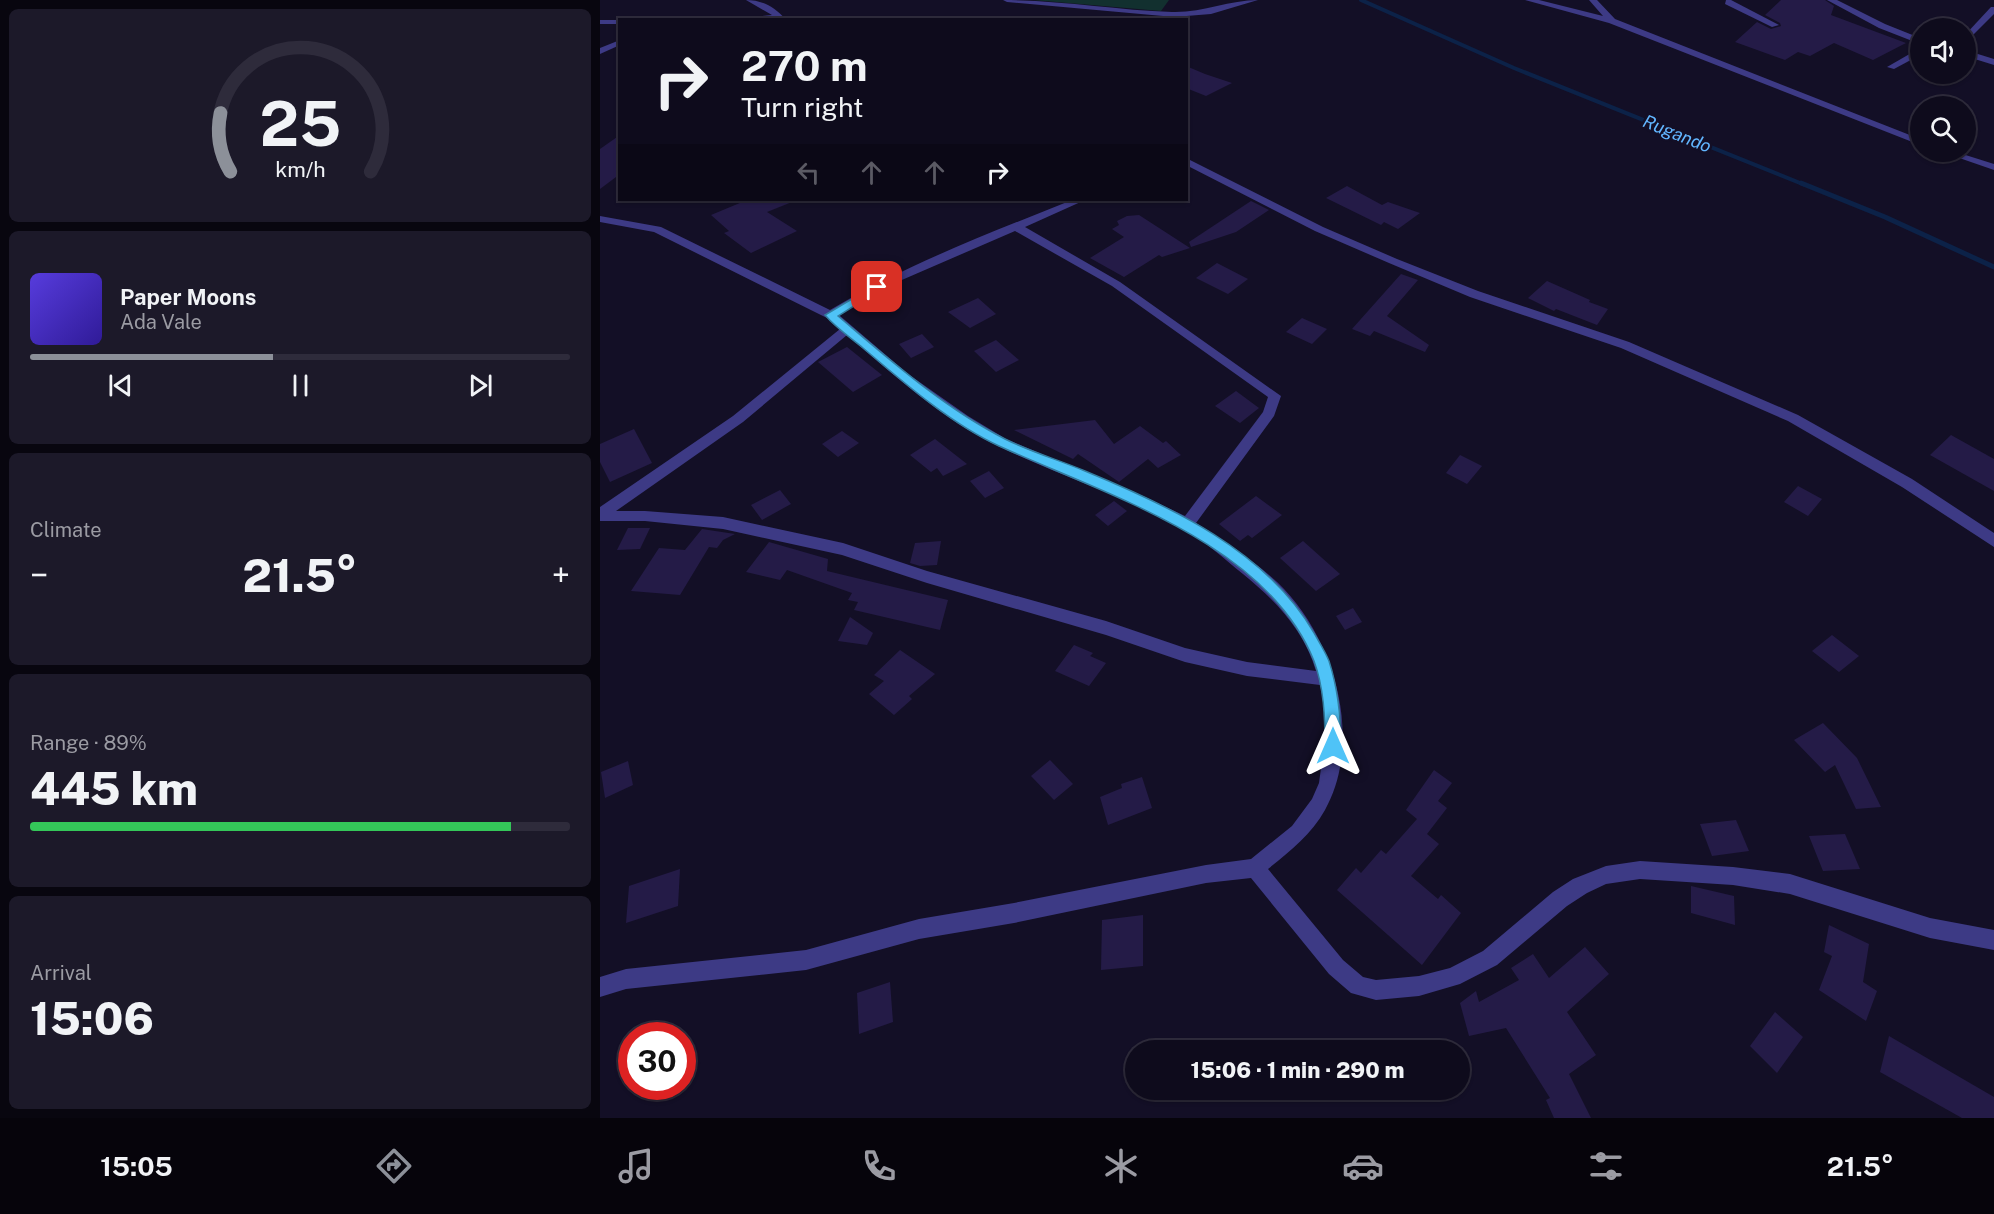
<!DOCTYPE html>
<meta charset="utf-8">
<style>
body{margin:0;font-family:"Public Sans",sans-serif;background:#1c1929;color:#f1f3f6;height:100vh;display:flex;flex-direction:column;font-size:22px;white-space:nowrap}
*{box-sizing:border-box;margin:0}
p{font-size:20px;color:#9b9ba3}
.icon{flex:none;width:33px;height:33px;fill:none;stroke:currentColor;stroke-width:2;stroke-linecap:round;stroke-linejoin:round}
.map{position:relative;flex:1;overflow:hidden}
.details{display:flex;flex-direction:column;gap:9px;padding:9px;background:#08060f;width:600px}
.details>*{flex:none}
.guide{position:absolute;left:18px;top:18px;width:570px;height:183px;border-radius:0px;box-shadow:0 2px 4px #0004,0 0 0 2px #2e2b3b;background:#0e0b1c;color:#f1f3f6;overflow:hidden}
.controls{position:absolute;left:1310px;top:18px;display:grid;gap:12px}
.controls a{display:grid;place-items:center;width:66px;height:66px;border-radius:50%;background:#0e0b1c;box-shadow:0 2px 4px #0004,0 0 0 2px #2e2b3b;font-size:30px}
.speed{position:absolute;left:18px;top:1022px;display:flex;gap:12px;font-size:30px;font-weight:700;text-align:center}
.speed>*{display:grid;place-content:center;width:78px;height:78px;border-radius:50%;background:#0e0b1c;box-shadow:0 2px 4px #0004,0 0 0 2px #2e2b3b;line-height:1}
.speed .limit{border:9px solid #d22;background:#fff;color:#111}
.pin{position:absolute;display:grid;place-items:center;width:51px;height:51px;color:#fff;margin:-26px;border-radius:12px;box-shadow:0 3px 9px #0006}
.me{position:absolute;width:66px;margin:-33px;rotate:0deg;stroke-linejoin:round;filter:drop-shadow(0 0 4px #0008)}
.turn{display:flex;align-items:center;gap:21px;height:126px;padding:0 24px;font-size:27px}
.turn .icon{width:78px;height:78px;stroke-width:2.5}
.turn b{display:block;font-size:42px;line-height:51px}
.lanes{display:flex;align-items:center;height:57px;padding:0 24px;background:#0003;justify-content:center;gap:30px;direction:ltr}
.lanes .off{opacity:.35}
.big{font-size:45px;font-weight:800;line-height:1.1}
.details .widget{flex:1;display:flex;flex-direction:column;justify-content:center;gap:9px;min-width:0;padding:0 21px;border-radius:9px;background:#1c1929}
.details .dial{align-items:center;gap:0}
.dial svg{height:156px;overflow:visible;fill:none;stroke:#2e2b3b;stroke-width:7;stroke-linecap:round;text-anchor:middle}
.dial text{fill:#f1f3f6;stroke:none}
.song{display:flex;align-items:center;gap:18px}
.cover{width:72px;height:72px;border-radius:9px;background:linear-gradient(135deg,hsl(250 70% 55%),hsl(250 70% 35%))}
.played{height:6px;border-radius:3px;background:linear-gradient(90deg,#8c9099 45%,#2e2b3b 45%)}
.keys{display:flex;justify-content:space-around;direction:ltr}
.heat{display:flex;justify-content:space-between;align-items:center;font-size:33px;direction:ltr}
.charge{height:9px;border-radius:4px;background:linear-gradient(90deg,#34c759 89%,#2e2b3b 0)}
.trip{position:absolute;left:525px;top:1040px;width:345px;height:60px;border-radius:30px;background:#0e0b1c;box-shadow:0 2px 4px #0004,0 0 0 2px #2e2b3b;font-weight:800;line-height:60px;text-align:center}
.dock{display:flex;height:96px;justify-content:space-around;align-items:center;background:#06040b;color:#9b9ba3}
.dock .icon{width:42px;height:42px}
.dock .active{color:#8c9099}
.dock b{font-size:27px;color:#f1f3f6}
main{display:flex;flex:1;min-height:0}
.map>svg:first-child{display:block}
.green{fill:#12302f}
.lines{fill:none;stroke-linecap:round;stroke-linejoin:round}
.stream-far1{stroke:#0c2248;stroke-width:4}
.stream{stroke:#0c2248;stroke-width:5}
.building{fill:#241b47}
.minor{fill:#3d3a85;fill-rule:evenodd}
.route{fill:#4fc3f7;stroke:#337fa1;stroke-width:1.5}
.labels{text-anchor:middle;stroke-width:5;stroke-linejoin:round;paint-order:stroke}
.far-water-label{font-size:18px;font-style:italic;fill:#62b6ff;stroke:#130f26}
</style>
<main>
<section class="details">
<div class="widget dial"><svg viewBox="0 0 100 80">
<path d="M14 69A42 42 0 1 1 86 69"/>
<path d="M14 69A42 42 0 0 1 9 39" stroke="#8c9099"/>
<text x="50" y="56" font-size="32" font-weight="700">25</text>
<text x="50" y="72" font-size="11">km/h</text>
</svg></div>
<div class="widget">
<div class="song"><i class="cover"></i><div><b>Paper Moons</b><p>Ada Vale</p></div></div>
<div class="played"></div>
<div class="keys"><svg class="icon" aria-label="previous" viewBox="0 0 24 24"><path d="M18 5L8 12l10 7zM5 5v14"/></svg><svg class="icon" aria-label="pause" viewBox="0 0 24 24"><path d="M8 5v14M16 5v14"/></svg><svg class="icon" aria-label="next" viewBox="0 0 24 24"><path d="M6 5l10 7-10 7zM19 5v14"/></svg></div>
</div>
<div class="widget"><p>Climate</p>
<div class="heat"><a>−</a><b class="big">21.5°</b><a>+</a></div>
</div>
<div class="widget"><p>Range · 89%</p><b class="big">445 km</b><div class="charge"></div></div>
<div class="widget"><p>Arrival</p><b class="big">15:06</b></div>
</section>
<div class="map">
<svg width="1394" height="1118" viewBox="0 0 1394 1118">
<rect width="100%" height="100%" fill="#130f26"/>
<polygon class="green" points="433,0 569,0 561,11"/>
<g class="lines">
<polyline class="stream-far1" points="761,0 914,68 1205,185"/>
<polyline class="stream" points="1201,183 1285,217 1394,267"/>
</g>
<g class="building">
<polygon points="1181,0 1225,0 1234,6 1231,15 1306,43 1273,60 1234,43 1210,56 1198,52 1185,60 1135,42 1157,22 1171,29 1181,26 1180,23 1165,15"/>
<polygon points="586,66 605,74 632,83 606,96 586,88"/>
<polygon points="20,135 20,174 0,189 0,149"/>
<polygon points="747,186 782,205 788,202 820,213 798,229 784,222 781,225 726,198"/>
<polygon points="147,200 197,200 167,212 197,231 151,253 124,233 129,231 111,215"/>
<polygon points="651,201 669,210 636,232 591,247 589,242"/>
<polygon points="539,215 590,248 562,257 559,255 524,277 490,258 524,237 512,229 519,225 517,221 527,216"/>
<polygon points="617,263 648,279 628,294 596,278"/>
<polygon points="801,274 818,280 787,316 829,345 825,352 774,331 770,336 752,329"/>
<polygon points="947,281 990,300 989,302 1008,309 997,325 956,309 954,311 928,298"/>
<polygon points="378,298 396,314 370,328 348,312"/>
<polygon points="702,318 727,329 712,344 686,332"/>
<polygon points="322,334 334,347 311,358 299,344"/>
<polygon points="396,340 419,360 396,372 374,351"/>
<polygon points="247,347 282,375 253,392 218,362"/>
<polygon points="636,391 659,408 640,423 615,406"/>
<polygon points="495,420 514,444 540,426 563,443 566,441 581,455 558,468 548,459 519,482 478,454 473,459 414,430"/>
<polygon points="34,429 52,463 10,482 0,462 0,444"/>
<polygon points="242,431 259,443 238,457 222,444"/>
<polygon points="1351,435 1394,459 1394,491 1330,455"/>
<polygon points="335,439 367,464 343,476 337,468 331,472 310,455"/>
<polygon points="860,455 882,466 867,484 846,473"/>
<polygon points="389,471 404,488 385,498 370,481"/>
<polygon points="1198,486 1222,499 1208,516 1184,502"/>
<polygon points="180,490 191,504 162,520 151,505"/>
<polygon points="656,496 682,515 652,538 648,535 640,541 619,524"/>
<polygon points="514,501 527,511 508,526 495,515"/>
<polygon points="28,528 50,528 40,549 17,550"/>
<polygon points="102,529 135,534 123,540 117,548 109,547 80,595 31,591 59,548 85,550"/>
<polygon points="341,541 337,565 320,566 310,563 315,543"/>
<polygon points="703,541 740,574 716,591 680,558"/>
<polygon points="169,542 228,559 227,571 348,600 340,630 254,610 258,602 248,600 252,593 187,570 180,580 146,572"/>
<polygon points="753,608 762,622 745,630 736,616"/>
<polygon points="250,617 273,633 267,645 238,641"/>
<polygon points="1232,635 1259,656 1239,672 1212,651"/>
<polygon points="474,645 493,653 490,656 506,663 489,686 455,671"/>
<polygon points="300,650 335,674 309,696 312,699 294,715 269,694 284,681 274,675"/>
<polygon points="1223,723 1257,758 1281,807 1256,809 1235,765 1225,772 1194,740"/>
<polygon points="450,760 473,784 454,800 431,776"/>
<polygon points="28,761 33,785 5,798 1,772"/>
<polygon points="834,770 852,783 838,801 847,808 827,834 839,844 811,876 838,899 841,895 861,913 822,965 737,890 756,868 761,873 781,850 786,854 817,819 806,810"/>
<polygon points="542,777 552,808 508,825 500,797 522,788 521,784"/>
<polygon points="1136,820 1149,851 1112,856 1100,824"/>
<polygon points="1245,834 1260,869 1223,871 1209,836"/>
<polygon points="80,869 78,906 26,923 29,886"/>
<polygon points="1091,886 1134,896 1135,925 1091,913"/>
<polygon points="543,915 543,966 501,970 502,920"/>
<polygon points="1229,925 1269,944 1263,982 1277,991 1266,1021 1219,990 1232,956 1224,952"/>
<polygon points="985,947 1009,974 967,1012 996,1055 969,1074 991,1118 954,1118 946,1100 950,1098 906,1028 869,1036 860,1003 876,991 879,1002 919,980 911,968 933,954 949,978"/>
<polygon points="290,982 293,1022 259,1034 257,993"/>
<polygon points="1175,1012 1203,1037 1177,1073 1150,1046"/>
<polygon points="1289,1036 1394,1097 1394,1118 1362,1118 1280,1072"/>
</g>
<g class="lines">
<g class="minor">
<path d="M 146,0 C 162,0 175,7 185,19 L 116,20 L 172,15 Z"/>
<path d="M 403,0 C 460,0 516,10 572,12 C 602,13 629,0 658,0 L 611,14 L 574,17 L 407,2 Z"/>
<polygon points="925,0 939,0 1003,16 989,0 997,0 1015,19 1320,139 1320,145 1009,23"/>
<polygon points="1126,0 1131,0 1179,25 1172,27 1125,4"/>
<polygon points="1227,0 1237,0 1285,24 1320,38 1320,44 1279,28"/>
<polygon points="1391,7 1394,7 1394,14 1365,43 1365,35"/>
<rect x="0" y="20" width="20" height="4"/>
<polygon points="20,40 20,45 0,54 0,48"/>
<polygon points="1320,48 1320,55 1294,69 1287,67"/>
<polygon points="1365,50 1394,59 1394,65 1365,56"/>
<polygon points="1342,152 1356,152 1394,164 1394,170"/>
<polygon points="586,158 723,227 797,259 878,291 1029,342 1198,415 1312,479 1394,533 1394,547 1302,487 1188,421 1021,348 870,297 789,263 715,231 586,165"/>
<path d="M 472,200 L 485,200 L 425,227 L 520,282 L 681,396 L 674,416 L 596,523 C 624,541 661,565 684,589 C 736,644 763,741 725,810 C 711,835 690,851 668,869 L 743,960 L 763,977 L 776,980 L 819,976 L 850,968 L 883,951 L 953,892 L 973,879 L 1006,866 L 1040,861 L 1133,867 L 1190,874 L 1330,918 L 1394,930 L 1394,950 L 1330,938 L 1190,894 L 1133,885 L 1040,879 L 1006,884 L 987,893 L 967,906 L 897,965 L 860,984 L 819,996 L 776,1000 L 751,993 L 729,974 L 651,878 L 606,883 L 414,923 L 319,939 L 206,970 L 26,989 L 0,997 L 0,977 L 26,969 L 206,950 L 319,919 L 414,903 L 606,865 L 651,859 L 692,826 L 712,799 L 719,783 L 724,746 L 725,708 L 720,685 L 647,676 L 585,662 L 506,635 L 327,583 L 242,555 L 123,529 L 45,521 L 0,521 L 0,507 L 133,416 L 240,329 L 227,318 L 54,232 L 0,222 L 0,216 L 61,227 L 230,310 C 307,264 390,233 472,200 ZM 415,231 L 512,286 L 668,397 L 663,412 L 585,516 L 545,497 L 406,439 L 368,416 L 308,374 L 239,315 L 281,289 ZM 247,335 C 294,375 342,419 398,446 C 458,475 523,495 581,528 C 604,540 623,558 643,574 C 675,600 704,630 716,671 L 647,662 L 585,648 L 506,621 L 327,571 L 243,543 L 123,517 L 45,511 L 16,511 L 143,422 Z"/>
</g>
</g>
<path class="route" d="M 277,284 L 282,287 L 281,289 L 238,316 C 290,360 344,408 405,439 C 431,452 459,460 485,471 C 570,506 667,551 714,633 C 719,642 725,651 729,661 C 738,689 741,716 741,746 L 739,751 L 733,753 L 728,751 L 725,746 C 725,717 724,688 714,661 C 667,543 504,494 399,446 C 351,424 303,382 263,348 C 251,338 236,328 225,315 Z"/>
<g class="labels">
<g class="far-water-label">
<text transform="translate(1077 134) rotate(22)" y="6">Rugando</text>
</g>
</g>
</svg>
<div class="controls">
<a><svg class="icon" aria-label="sound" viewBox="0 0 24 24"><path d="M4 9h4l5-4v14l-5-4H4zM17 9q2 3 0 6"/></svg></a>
<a><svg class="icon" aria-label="search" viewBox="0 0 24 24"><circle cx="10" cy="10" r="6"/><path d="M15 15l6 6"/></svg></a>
</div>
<div class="speed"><div class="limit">30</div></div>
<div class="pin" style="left:277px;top:287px;background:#d93025"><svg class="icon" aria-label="arrive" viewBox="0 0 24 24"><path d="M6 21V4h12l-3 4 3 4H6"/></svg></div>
<svg class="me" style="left:733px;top:746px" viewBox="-20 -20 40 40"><path d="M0-17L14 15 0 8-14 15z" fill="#4fc3f7" stroke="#fff" stroke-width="4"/></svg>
<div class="trip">15:06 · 1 min · 290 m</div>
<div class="guide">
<div class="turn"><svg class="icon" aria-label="right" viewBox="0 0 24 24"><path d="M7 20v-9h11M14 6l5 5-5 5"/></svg><div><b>270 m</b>Turn right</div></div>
<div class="lanes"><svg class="icon off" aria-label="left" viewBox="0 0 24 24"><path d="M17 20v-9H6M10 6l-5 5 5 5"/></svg><svg class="icon off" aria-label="ahead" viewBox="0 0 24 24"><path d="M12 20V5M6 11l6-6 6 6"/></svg><svg class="icon off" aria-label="ahead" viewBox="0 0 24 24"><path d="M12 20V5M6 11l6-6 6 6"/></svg><svg class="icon" aria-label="right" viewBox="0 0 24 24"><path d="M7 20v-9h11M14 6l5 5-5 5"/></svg></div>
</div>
</div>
</main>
<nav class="dock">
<b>15:05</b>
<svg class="icon active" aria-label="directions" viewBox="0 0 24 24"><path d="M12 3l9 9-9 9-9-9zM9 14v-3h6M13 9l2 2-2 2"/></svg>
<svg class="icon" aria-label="music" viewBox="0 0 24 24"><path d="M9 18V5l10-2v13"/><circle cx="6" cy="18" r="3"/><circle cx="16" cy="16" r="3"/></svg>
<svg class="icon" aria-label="phone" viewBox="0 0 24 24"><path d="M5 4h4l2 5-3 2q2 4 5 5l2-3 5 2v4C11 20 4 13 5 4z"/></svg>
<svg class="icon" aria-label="climate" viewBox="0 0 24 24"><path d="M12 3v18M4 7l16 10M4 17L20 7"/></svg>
<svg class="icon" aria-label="car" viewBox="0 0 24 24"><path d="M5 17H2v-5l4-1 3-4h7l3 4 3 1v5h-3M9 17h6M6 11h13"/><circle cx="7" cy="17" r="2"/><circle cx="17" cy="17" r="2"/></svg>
<svg class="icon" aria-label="filters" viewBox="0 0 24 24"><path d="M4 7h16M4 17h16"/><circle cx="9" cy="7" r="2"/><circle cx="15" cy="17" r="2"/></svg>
<b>21.5°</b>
</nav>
